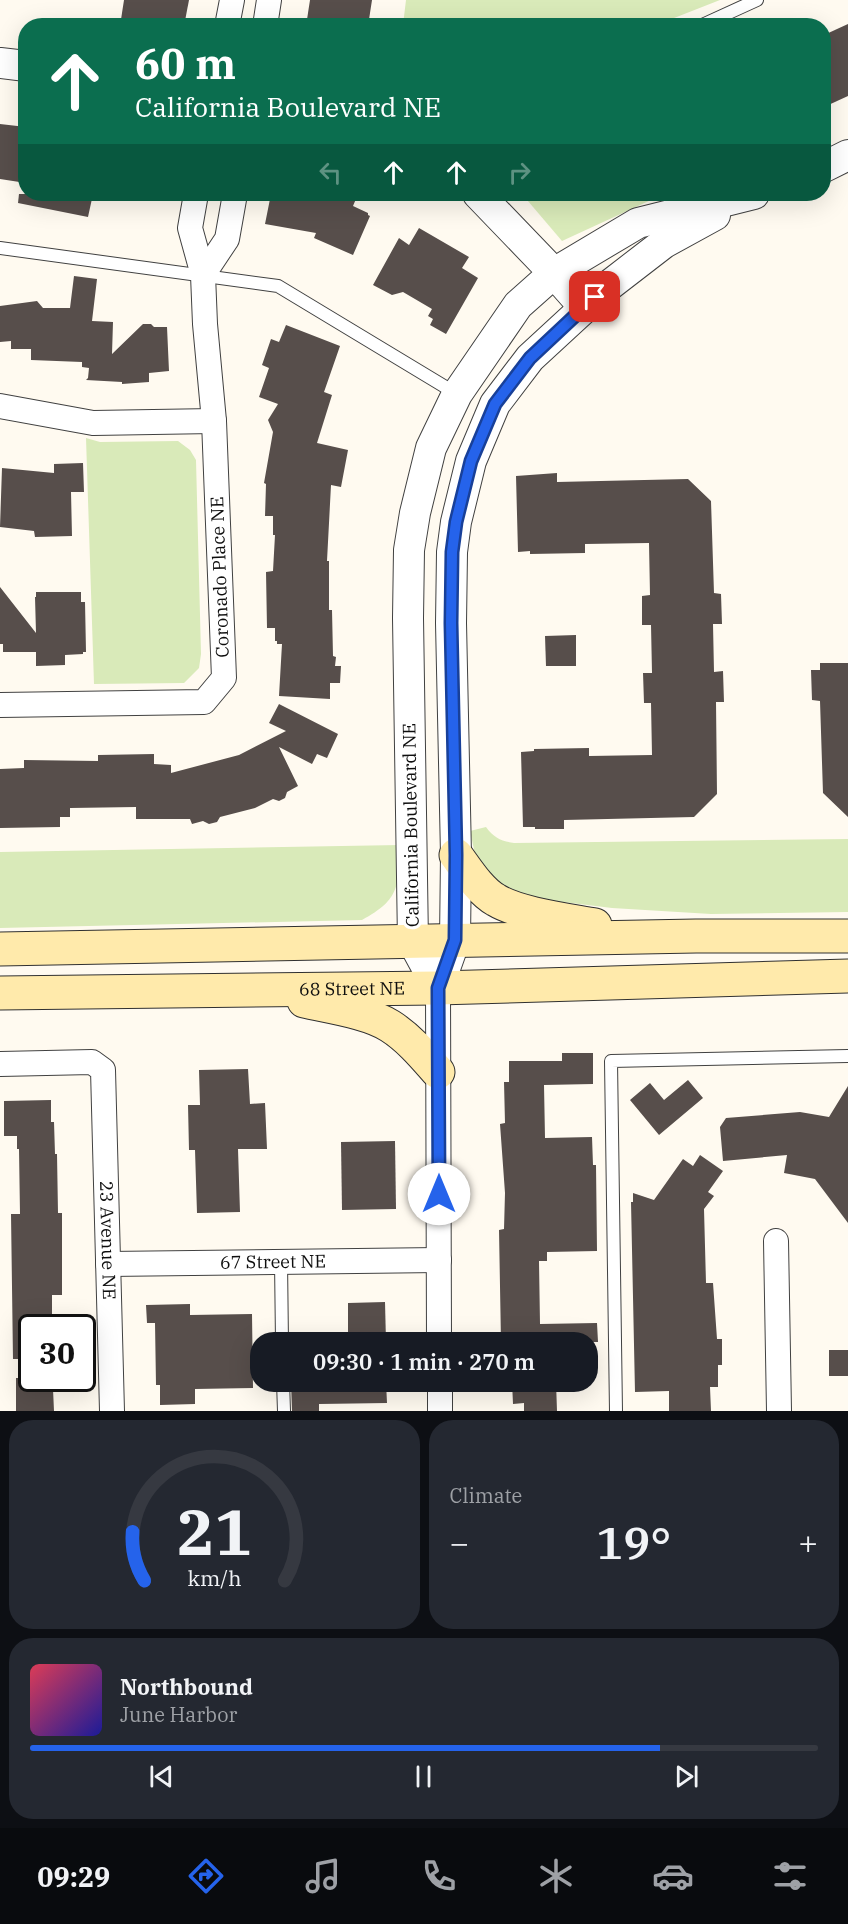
<!DOCTYPE html>
<meta charset="utf-8">
<style>
body{margin:0;font-family:"IBM Plex Serif",serif;background:#242831;color:#f1f3f6;height:100vh;display:flex;flex-direction:column;font-size:22px;white-space:nowrap}
*{box-sizing:border-box;margin:0}
p{font-size:20px;color:#9ea1a6}
.icon{flex:none;width:33px;height:33px;fill:none;stroke:currentColor;stroke-width:2;stroke-linecap:round;stroke-linejoin:round}
.map{position:relative;height:1411px;overflow:hidden}
.sheet{display:flex;flex-direction:column;gap:9px;padding:9px;background:#0d0f14;flex:1}
.sheet>*{flex:none}
.banner{position:absolute;left:18px;top:18px;width:813px;height:183px;border-radius:24px;box-shadow:0 6px 24px #0002;background:#0b6e4f;color:#fff;overflow:hidden}
.speed{position:absolute;left:18px;top:1314px;display:flex;gap:12px;font-size:30px;font-weight:700;text-align:center}
.speed>*{display:grid;place-content:center;width:78px;height:78px;border-radius:50%;background:#171b24;box-shadow:0 6px 24px #0002;line-height:1}
.speed .limit{border:3px solid #111;border-radius:9px;background:#fff;color:#111}
.pin{position:absolute;display:grid;place-items:center;width:51px;height:51px;color:#fff;margin:-26px;border-radius:12px;box-shadow:0 3px 9px #0006}
.me{position:absolute;width:66px;margin:-33px;rotate:0deg;stroke-linejoin:round;filter:drop-shadow(0 0 4px #0008)}
.turn{display:flex;align-items:center;gap:21px;height:126px;padding:0 18px;font-size:27px}
.turn .icon{width:78px;height:78px;stroke-width:2.5}
.turn b{display:block;font-size:42px;line-height:51px}
.lanes{display:flex;align-items:center;height:57px;padding:0 18px;background:#0003;justify-content:center;gap:30px;direction:ltr}
.lanes .off{opacity:.35}
.big{font-size:45px;font-weight:600;line-height:1.1}
.sheet .tile{flex:1;display:flex;flex-direction:column;justify-content:center;gap:9px;min-width:0;padding:0 21px;border-radius:24px;background:#242831}
.sheet .dial{align-items:center;gap:0}
.dial svg{height:156px;overflow:visible;fill:none;stroke:#363941;stroke-width:7;stroke-linecap:round;text-anchor:middle}
.dial text{fill:#f1f3f6;stroke:none}
.song{display:flex;align-items:center;gap:18px}
.cover{width:72px;height:72px;border-radius:9px;background:linear-gradient(135deg,hsl(350 70% 55%),hsl(240 70% 35%))}
.played{height:6px;border-radius:3px;background:linear-gradient(90deg,#2563eb 80%,#363941 80%)}
.keys{display:flex;justify-content:space-around;direction:ltr}
.heat{display:flex;justify-content:space-between;align-items:center;font-size:33px;direction:ltr}
.sheet .tiles{flex:1;display:grid;gap:9px;grid-template-columns:1fr 1fr}
.tile:last-child{grid-column:span 2}
.trip{position:absolute;left:250px;top:1332px;width:348px;height:60px;border-radius:24px;background:#171b24;box-shadow:0 6px 24px #0002;font-weight:600;line-height:60px;text-align:center}
.tab-bar{display:flex;height:96px;justify-content:space-around;align-items:center;background:#090b0e;color:#9ea1a6}
.tab-bar .icon{width:42px;height:42px}
.tab-bar .active{color:#2563eb}
.tab-bar b{font-size:27px;color:#f1f3f6}
.map>svg:first-child{display:block}
.green{fill:#d9eab9}
.building{fill:#574e4b}
.lines{fill:none;stroke-linecap:round;stroke-linejoin:round}
.service-casing{stroke:#414141;stroke-width:14}
.minor-casing{stroke:#414141;stroke-width:26}
.tertiary-casing{stroke:#414141;stroke-width:32}
.secondary-casing{stroke:#303030;stroke-width:35}
.service{stroke:#fff;stroke-width:12}
.minor{stroke:#fff;stroke-width:24}
.tertiary{stroke:#fff;stroke-width:30}
.secondary{stroke:#ffeaab;stroke-width:33}
.route-casing{stroke:#184099;stroke-width:15}
.route{stroke:#2563eb;stroke-width:10}
.labels{text-anchor:middle;stroke-width:6;stroke-linejoin:round;paint-order:stroke}
.street-label{font-size:18px;fill:#0e0e0e;stroke:#fff}
</style>
<div class="map">
<svg width="848" height="1411" viewBox="0 0 848 1411">
<rect width="100%" height="100%" fill="#fffaf0"/>
<g class="green">
<polygon points="406,0 720,0 669,20 671,25 403,25"/>
<polygon points="522,194 664,194 562,241"/>
<polygon points="86,438 100,442 178,441 190,450 196,460 201,654 199,668 184,683 94,684"/>
<path d="M 486,827 C 494,838 501,841 514,843 L 848,839 L 848,912 L 711,914 L 612,908 L 530,898 L 507,892 L 480,866 L 475,854 L 470,831 Z"/>
<path d="M 400,845 C 398,886 401,899 362,920 L 0,928 L 0,852 Z"/>
</g>
<g class="building">
<polygon points="124,0 189,0 184,26 120,26"/>
<polygon points="310,0 372,0 368,26 306,26"/>
<polygon points="848,24 848,96 824,107 824,35"/>
<polygon points="0,124 26,127 26,183 0,179"/>
<polygon points="19,194 93,194 88,217 18,203"/>
<polygon points="271,194 358,194 353,206 368,213 368,215 370,216 353,255 314,238 316,233 265,224"/>
<polygon points="419,228 469,257 462,268 478,278 446,334 430,325 433,319 428,316 432,309 403,292 392,295 373,285 399,238 409,245"/>
<polygon points="74,276 97,279 92,321 113,322 112,354 143,324 151,324 154,327 167,327 169,371 149,373 149,382 122,384 122,382 86,380 88,378 89,368 82,367 82,362 31,360 31,349 11,349 11,341 0,342 0,306 37,301 43,308 70,308"/>
<polygon points="286,325 340,346 324,392 332,395 317,443 348,450 341,487 331,485 327,561 329,561 329,610 332,610 333,656 336,657 335,666 341,666 340,683 330,683 330,699 279,696 282,644 277,644 277,641 275,641 275,628 267,628 266,572 273,571 275,535 273,535 273,516 265,516 266,484 264,483 273,432 268,420 278,404 259,397 269,368 262,365 271,339 279,342"/>
<polygon points="83,463 84,492 71,492 72,536 35,537 34,531 0,527 2,468 54,473 54,464"/>
<polygon points="557,473 557,482 688,479 711,501 714,593 721,594 722,624 713,624 714,672 723,671 724,702 716,702 717,794 694,817 564,820 564,829 535,829 535,827 523,827 521,752 534,751 534,749 589,748 589,756 652,755 651,703 644,703 643,673 652,673 651,625 642,625 642,596 650,595 649,543 585,544 585,553 530,554 530,551 518,552 516,476"/>
<polygon points="0,587 36,633 35,597 36,597 36,592 81,592 81,602 85,602 86,652 83,652 83,654 65,655 65,665 36,666 36,652 3,652 3,644 0,644"/>
<polygon points="576,635 576,666 546,666 545,636"/>
<polygon points="820,663 848,663 848,817 823,793 820,701 812,700 811,670 820,670"/>
<polygon points="279,704 338,734 327,758 317,754 312,764 279,747 298,786 287,792 285,798 279,801 273,799 255,808 220,817 217,822 209,824 203,821 192,824 190,819 136,819 136,807 70,808 70,817 60,817 60,827 0,828 0,769 24,768 24,760 98,761 98,755 154,754 154,764 171,765 171,773 239,755 286,731 269,723"/>
<polygon points="562,1053 593,1053 593,1084 544,1085 545,1138 592,1137 593,1165 596,1165 597,1251 547,1252 547,1261 539,1261 540,1324 597,1323 598,1342 501,1342 499,1230 504,1229 505,1193 500,1124 505,1123 504,1082 509,1082 509,1061 562,1061"/>
<polygon points="248,1069 250,1104 265,1103 267,1149 238,1149 240,1212 197,1213 195,1150 189,1150 188,1105 200,1105 199,1070"/>
<polygon points="688,1080 703,1098 659,1135 630,1100 650,1083 664,1100"/>
<polygon points="848,1086 848,1223 815,1179 784,1173 787,1155 723,1161 720,1127 726,1118 800,1112 829,1117"/>
<polygon points="51,1100 51,1122 54,1122 55,1154 57,1154 58,1213 62,1213 62,1295 52,1295 52,1328 32,1328 32,1359 13,1359 11,1214 20,1214 19,1149 17,1149 17,1136 4,1136 4,1101"/>
<polygon points="395,1141 396,1209 342,1210 341,1142"/>
<polygon points="700,1155 723,1171 708,1192 714,1196 704,1209 706,1283 713,1283 717,1339 722,1339 722,1365 718,1365 718,1387 710,1387 711,1411 669,1411 669,1391 635,1392 631,1202 633,1202 633,1193 654,1200 683,1159 693,1166"/>
<polygon points="385,1302 386,1342 348,1342 348,1303"/>
<polygon points="190,1304 190,1315 252,1314 253,1388 195,1389 195,1404 160,1405 160,1385 156,1385 155,1323 147,1323 146,1305"/>
<rect x="829" y="1350" width="19" height="26"/>
<polygon points="16,1378 51,1378 51,1389 53,1389 54,1411 16,1411"/>
<polygon points="291,1382 386,1382 387,1403 319,1404 319,1411 292,1411"/>
<polygon points="512,1382 556,1382 557,1411 524,1411 524,1403 513,1404"/>
</g>
<g class="lines">
<g class="service-casing">
<g id="service">
<polyline points="700,26 757,0"/>
<polyline points="0,248 278,286 457,394"/>
<polyline points="281,1261 282,1342"/>
<polyline points="283,1382 284,1411"/>
<polyline points="616,1411 611,1061 848,1056"/>
</g>
</g>
<g class="minor-casing">
<g id="minor">
<polyline points="227,26 232,0"/>
<polyline points="265,26 269,0"/>
<polyline points="203,275 227,239 235,194"/>
<polyline points="0,406 93,423 214,421"/>
<polyline points="0,705 204,702 224,678 214,421 205,324 203,275 190,228 196,194"/>
<polyline points="438,988 439,1342"/>
<path id="s1" d="M 0,1064 L 92,1062 L 103,1070 L 112,1411"/>
<polyline points="776,1241 779,1411"/>
<path id="s2" d="M 108,1264 L 439,1260"/>
<polyline points="440,1382 440,1411"/>
</g>
</g>
<g class="tertiary-casing">
<g id="tertiary">
<polyline points="0,63 26,66"/>
<polyline points="824,167 848,155"/>
<polyline points="478,194 554,273 584,307"/>
<polyline points="438,988 413,942 408,618 409,550 415,513 431,448 457,394 518,305 554,273 638,223 754,194"/>
<polyline points="438,988 455,940 456,855 451,623 452,552 456,522 471,461 495,404 530,358 607,287 664,243 715,215"/>
</g>
</g>
<g class="secondary-casing">
<g id="secondary">
<path d="M 456,855 C 467,870 480,891 496,900 C 519,914 568,920 595,925"/>
<polyline points="0,949 696,936 848,936"/>
<path id="s3" d="M 0,993 L 438,988 L 848,976"/>
<path d="M 304,1001 C 330,1007 368,1012 390,1026 C 409,1038 424,1056 438,1072"/>
</g>
</g>
<use href="#service" class="service"/>
<use href="#minor" class="minor"/>
<use href="#tertiary" class="tertiary"/>
<use href="#secondary" class="secondary"/>
</g>
<g class="lines">
<g class="route-casing">
<polyline id="route" points="439,1194 438,988 455,940 456,855 451,623 452,552 456,522 471,461 495,404 530,358 595,297"/>
</g>
<use href="#route" class="route"/>
</g>
<g class="labels">
<g class="street-label">
<text transform="translate(220 577) rotate(-92)" y="6">Coronado Place NE</text>
<text transform="translate(411 825) rotate(-91)" y="6">California Boulevard NE</text>
<text dy="6" stroke="none"><textPath href="#s3" startOffset="352">68 Street NE</textPath></text>
<text dy="6" stroke="none"><textPath href="#s1" startOffset="276">23 Avenue NE</textPath></text>
<text dy="6" stroke="none"><textPath href="#s2" startOffset="165">67 Street NE</textPath></text>
</g>
</g>
</svg>
<div class="speed"><div class="limit">30</div></div>
<div class="pin" style="left:595px;top:297px;background:#d93025"><svg class="icon" aria-label="arrive" viewBox="0 0 24 24"><path d="M6 21V4h12l-3 4 3 4H6"/></svg></div>
<svg class="me" style="left:439px;top:1194px" viewBox="-20 -20 40 40"><circle r="19" fill="#fff"/><path d="M0-13L10 11 0 6-10 11z" fill="#2563eb"/></svg>
<div class="trip">09:30 · 1 min · 270 m</div>
<div class="banner">
<div class="turn"><svg class="icon" aria-label="ahead" viewBox="0 0 24 24"><path d="M12 20V5M6 11l6-6 6 6"/></svg><div><b>60 m</b>California Boulevard NE</div></div>
<div class="lanes"><svg class="icon off" aria-label="left" viewBox="0 0 24 24"><path d="M17 20v-9H6M10 6l-5 5 5 5"/></svg><svg class="icon" aria-label="ahead" viewBox="0 0 24 24"><path d="M12 20V5M6 11l6-6 6 6"/></svg><svg class="icon" aria-label="ahead" viewBox="0 0 24 24"><path d="M12 20V5M6 11l6-6 6 6"/></svg><svg class="icon off" aria-label="right" viewBox="0 0 24 24"><path d="M7 20v-9h11M14 6l5 5-5 5"/></svg></div>
</div>
</div>
<section class="sheet">
<div class="tiles">
<div class="tile dial"><svg viewBox="0 0 100 80">
<path d="M14 69A42 42 0 1 1 86 69"/>
<path d="M14 69A42 42 0 0 1 8 44" stroke="#2563eb"/>
<text x="50" y="56" font-size="32" font-weight="700">21</text>
<text x="50" y="72" font-size="11">km/h</text>
</svg></div>
<div class="tile"><p>Climate</p>
<div class="heat"><a>−</a><b class="big">19°</b><a>+</a></div>
</div>
<div class="tile">
<div class="song"><i class="cover"></i><div><b>Northbound</b><p>June Harbor</p></div></div>
<div class="played"></div>
<div class="keys"><svg class="icon" aria-label="previous" viewBox="0 0 24 24"><path d="M18 5L8 12l10 7zM5 5v14"/></svg><svg class="icon" aria-label="pause" viewBox="0 0 24 24"><path d="M8 5v14M16 5v14"/></svg><svg class="icon" aria-label="next" viewBox="0 0 24 24"><path d="M6 5l10 7-10 7zM19 5v14"/></svg></div>
</div>
</div>
</section>
<nav class="tab-bar">
<b>09:29</b>
<svg class="icon active" aria-label="directions" viewBox="0 0 24 24"><path d="M12 3l9 9-9 9-9-9zM9 14v-3h6M13 9l2 2-2 2"/></svg>
<svg class="icon" aria-label="music" viewBox="0 0 24 24"><path d="M9 18V5l10-2v13"/><circle cx="6" cy="18" r="3"/><circle cx="16" cy="16" r="3"/></svg>
<svg class="icon" aria-label="phone" viewBox="0 0 24 24"><path d="M5 4h4l2 5-3 2q2 4 5 5l2-3 5 2v4C11 20 4 13 5 4z"/></svg>
<svg class="icon" aria-label="climate" viewBox="0 0 24 24"><path d="M12 3v18M4 7l16 10M4 17L20 7"/></svg>
<svg class="icon" aria-label="car" viewBox="0 0 24 24"><path d="M5 17H2v-5l4-1 3-4h7l3 4 3 1v5h-3M9 17h6M6 11h13"/><circle cx="7" cy="17" r="2"/><circle cx="17" cy="17" r="2"/></svg>
<svg class="icon" aria-label="filters" viewBox="0 0 24 24"><path d="M4 7h16M4 17h16"/><circle cx="9" cy="7" r="2"/><circle cx="15" cy="17" r="2"/></svg>
</nav>
